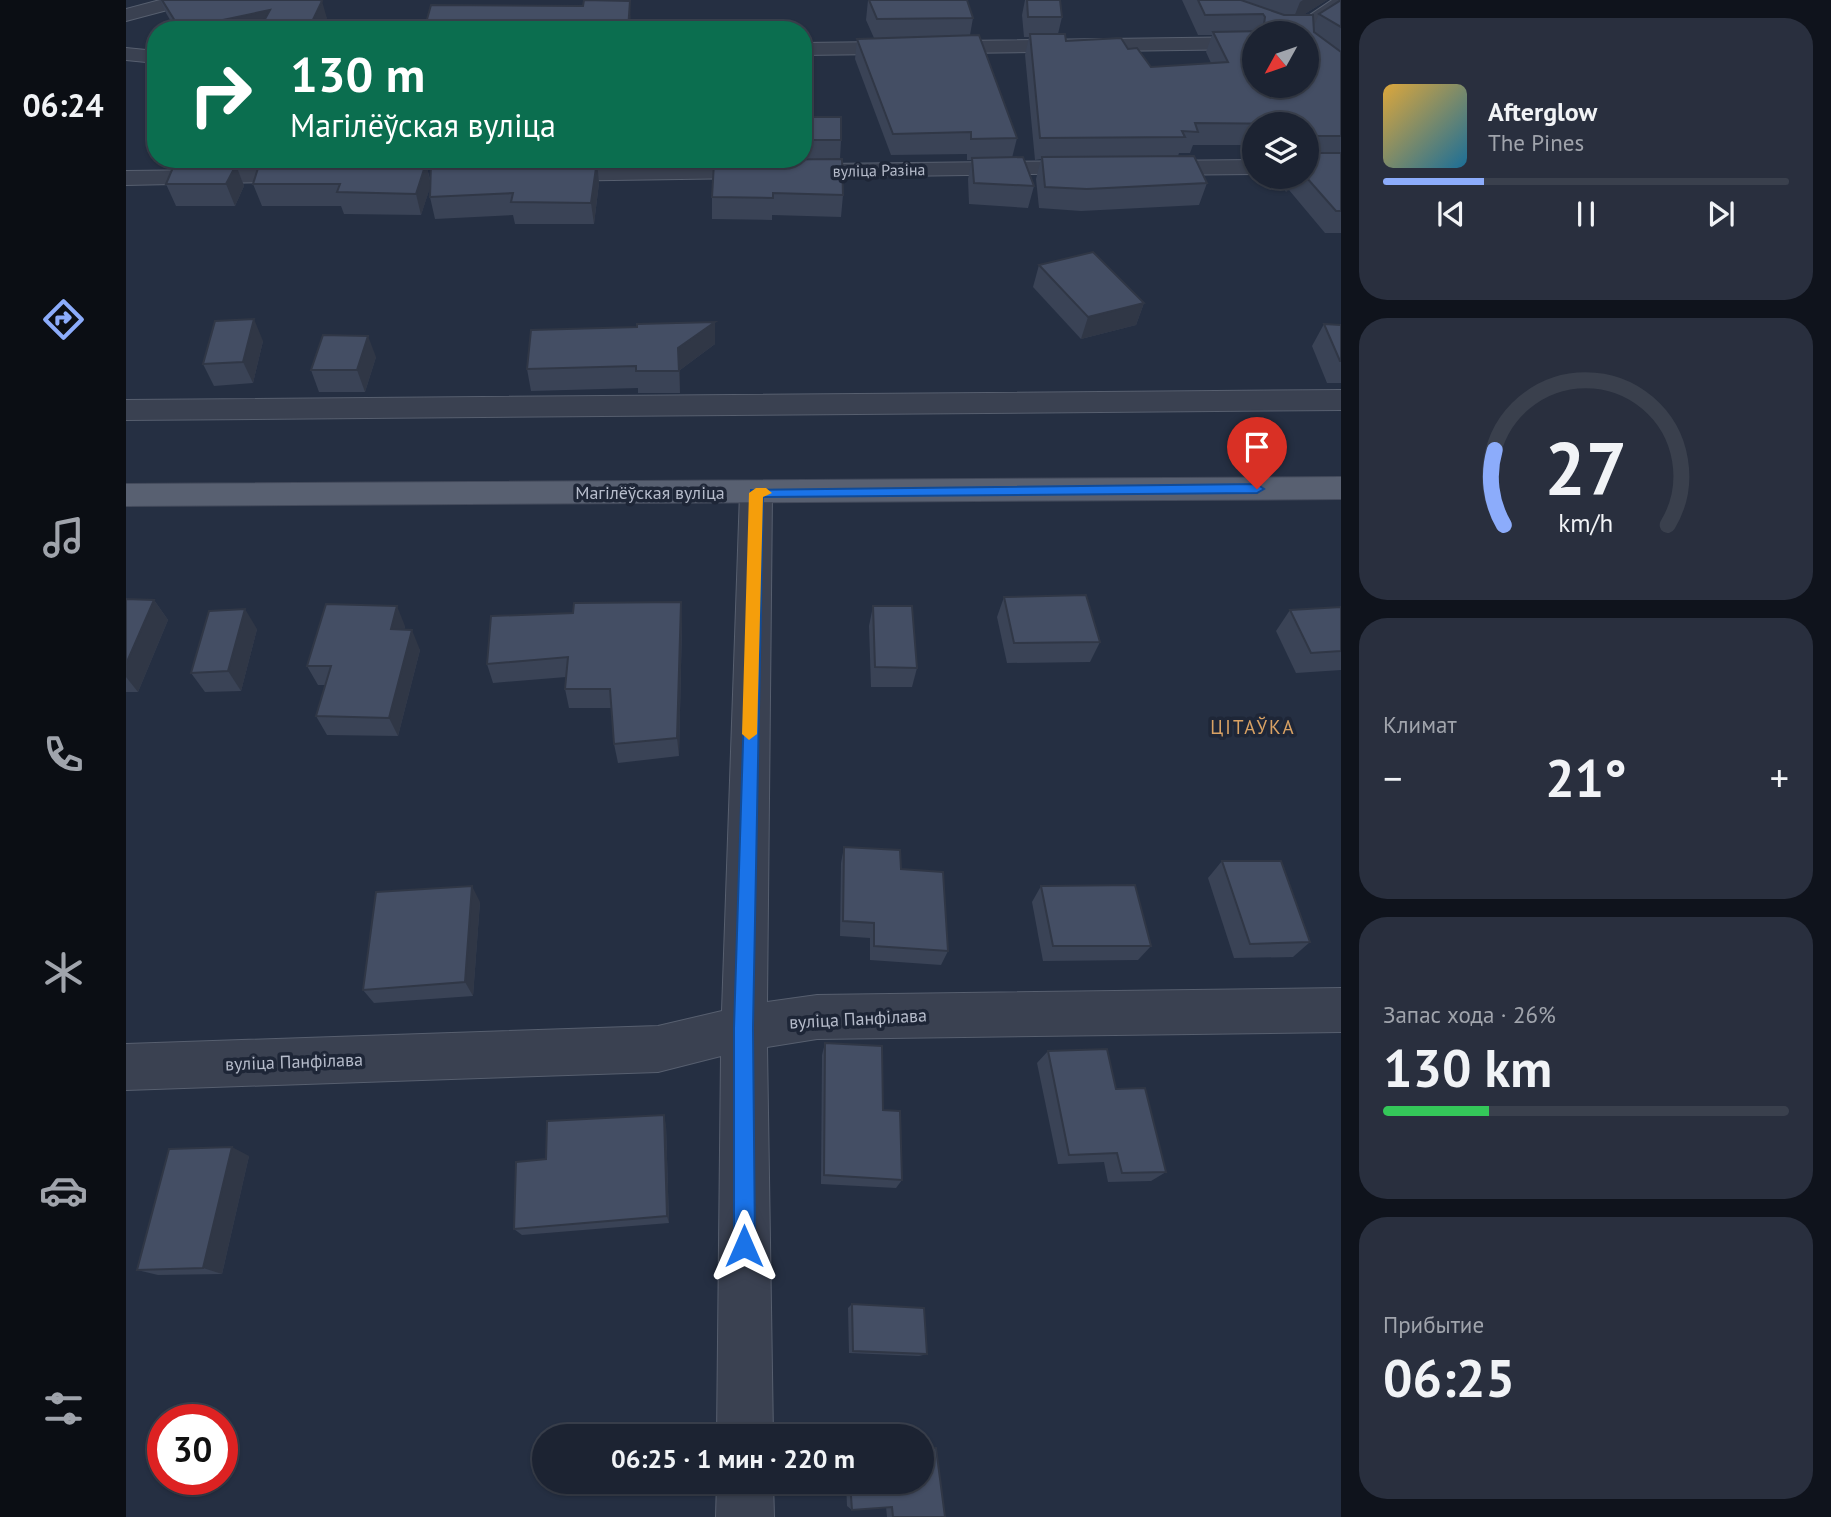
<!DOCTYPE html>
<html lang="ru">
<meta charset="utf-8">
<style>
body{margin:0;font-family:"PT Sans",sans-serif;background:#292f3e;color:#f1f3f6;height:100vh;display:flex;flex-direction:column;font-size:26px;white-space:nowrap}
*{box-sizing:border-box;margin:0}
p{font-size:23px;color:#a0a4ac}
.icon{flex:none;width:38px;height:38px;fill:none;stroke:currentColor;stroke-width:2;stroke-linecap:round;stroke-linejoin:round}
.map{position:relative;flex:1;overflow:hidden}
.details{display:flex;flex-direction:column;gap:18px;padding:18px;background:#0f131c;width:490px}
.details>*{flex:none}
.top-card{position:absolute;left:21px;top:21px;width:665px;height:147px;border-radius:28px;box-shadow:0 2px 5px #0004,0 0 0 2px #3a404d;background:#0b6e4f;color:#fff;overflow:hidden}
.needle{width:46px;rotate:230deg}
.fabs{position:absolute;left:1116px;top:21px;display:grid;gap:14px}
.fabs a{display:grid;place-items:center;width:77px;height:77px;border-radius:50%;background:#1c2332;box-shadow:0 2px 5px #0004,0 0 0 2px #3a404d;font-size:35px}
.speed{position:absolute;left:21px;top:1404px;display:flex;gap:14px;font-size:35px;font-weight:700;text-align:center}
.speed>*{display:grid;place-content:center;width:91px;height:91px;border-radius:50%;background:#1c2332;box-shadow:0 2px 5px #0004,0 0 0 2px #3a404d;line-height:1}
.speed .limit{border:10px solid #d22;background:#fff;color:#111}
.pin{position:absolute;display:grid;place-items:center;width:60px;height:60px;color:#fff;margin:-72px -30px;border-radius:50% 50% 50% 0;rotate:-45deg;box-shadow:0 0 7px #0007}
.pin .icon{rotate:45deg}
.me{position:absolute;width:77px;margin:-38px;rotate:0deg;stroke-linejoin:round;filter:drop-shadow(0 0 5px #0008)}
.turn{display:flex;align-items:center;gap:24px;height:147px;padding:0 28px;font-size:32px}
.turn .icon{width:91px;height:91px;stroke-width:2.5}
.turn b{display:block;font-size:49px;line-height:60px}
.big{font-size:52px;font-weight:700;line-height:1.1}
.details .tile{flex:1;display:flex;flex-direction:column;justify-content:center;gap:10px;min-width:0;padding:0 24px;border-radius:28px;background:#292f3e}
.details .dial{align-items:center;gap:0}
.dial svg{height:182px;overflow:visible;fill:none;stroke:#3a404d;stroke-width:7;stroke-linecap:round;text-anchor:middle}
.dial text{fill:#f1f3f6;stroke:none}
.song{display:flex;align-items:center;gap:21px}
.cover{width:84px;height:84px;border-radius:10px;background:linear-gradient(135deg,hsl(40 70% 55%),hsl(200 70% 35%))}
.played{height:7px;border-radius:4px;background:linear-gradient(90deg,#8cacfb 25%,#3a404d 25%)}
.keys{display:flex;justify-content:space-around;direction:ltr}
.heat{display:flex;justify-content:space-between;align-items:center;font-size:38px;direction:ltr}
.charge{height:10px;border-radius:5px;background:linear-gradient(90deg,#34c759 26%,#3a404d 0)}
.trip{position:absolute;left:406px;top:1424px;width:402px;height:70px;border-radius:35px;background:#1c2332;box-shadow:0 2px 5px #0004,0 0 0 2px #3a404d;font-weight:700;line-height:70px;text-align:center}
main{display:flex;flex:1;min-height:0}
.tabs{display:flex;flex-direction:column;width:126px;justify-content:space-around;align-items:center;background:#0b0e14;color:#a0a4ac}
.tabs .icon{width:49px;height:49px}
.tabs .selected{color:#8cacfb}
.tabs b{font-size:32px;color:#f1f3f6}
.map>svg:first-child{display:block}
.lines{fill:none;stroke-linecap:round;stroke-linejoin:round}
.minor-casing{stroke:#575f6f;stroke-width:2}
.major-casing{stroke:#434a5b;stroke-width:2}
.minor{fill:#3a4151;fill-rule:evenodd}
.major{fill:#586071;fill-rule:evenodd}
.wall{fill:#3a4356;fill-rule:evenodd}
.shaded-wall{fill:#303746}
.building{fill:#444e64;stroke:#303746;stroke-width:2;fill-rule:evenodd}
.route{fill:#1a73e8;stroke:#114b97;stroke-width:2}
.slow{fill:#f59e0b}
.labels{text-anchor:middle;stroke-width:7;stroke-linejoin:round;paint-order:stroke}
.far-street-label{font-size:16px;fill:#b6bccb;stroke:#1e2637}
.street-label{font-size:18px;fill:#b6bccb;stroke:#1e2637}
.neighbourhood-label{font-size:19px;letter-spacing:2px;fill:#d9a264;stroke:#1e2637}
</style>
<main>
<nav class="tabs">
<b>06:24</b>
<svg class="icon selected" aria-label="directions" viewBox="0 0 24 24"><path d="M12 3l9 9-9 9-9-9zM9 14v-3h6M13 9l2 2-2 2"/></svg>
<svg class="icon" aria-label="music" viewBox="0 0 24 24"><path d="M9 18V5l10-2v13"/><circle cx="6" cy="18" r="3"/><circle cx="16" cy="16" r="3"/></svg>
<svg class="icon" aria-label="phone" viewBox="0 0 24 24"><path d="M5 4h4l2 5-3 2q2 4 5 5l2-3 5 2v4C11 20 4 13 5 4z"/></svg>
<svg class="icon" aria-label="climate" viewBox="0 0 24 24"><path d="M12 3v18M4 7l16 10M4 17L20 7"/></svg>
<svg class="icon" aria-label="car" viewBox="0 0 24 24"><path d="M5 17H2v-5l4-1 3-4h7l3 4 3 1v5h-3M9 17h6M6 11h13"/><circle cx="7" cy="17" r="2"/><circle cx="17" cy="17" r="2"/></svg>
<svg class="icon" aria-label="filters" viewBox="0 0 24 24"><path d="M4 7h16M4 17h16"/><circle cx="9" cy="7" r="2"/><circle cx="15" cy="17" r="2"/></svg>
</nav>
<div class="map">
<svg width="1215" height="1517" viewBox="0 0 1215 1517">
<rect width="100%" height="100%" fill="#252f42"/>
<g class="lines">
<g class="minor-casing">
<g id="minor">
<polygon points="34,0 67,0 64,4 0,21 0,9"/>
<polygon points="1206,0 1215,0 1215,12 1181,33 1157,33"/>
<polygon points="1129,37 1129,49 677,55 677,43"/>
<polygon points="0,48 30,51 30,63 0,60"/>
<polygon points="1129,160 1129,174 1022,175 1014,173 1010,168 1014,163 1022,161"/>
<polygon points="966,161 974,163 978,168 974,173 420,181 411,179 408,174 411,169 420,167"/>
<polygon points="182,169 191,171 194,176 191,181 0,185 0,171"/>
<polygon points="1215,390 1215,410 0,420 0,400"/>
<polygon points="630,482 641,485 646,493 641,1002 691,995 1215,988 1215,1032 691,1039 641,1047 647,1437 591,1437 595,1056 532,1072 0,1090 0,1044 532,1026 596,1011 614,493 619,485"/>
<polygon points="591,1482 647,1482 648,1517 590,1517"/>
</g>
</g>
<g class="major-casing">
<polygon id="major" points="1215,477 1215,499 0,506 0,484"/>
</g>
<use href="#minor" class="minor"/>
<use href="#major" class="major"/>
</g>
<g class="wall">
<polygon points="34,0 194,0 202,22 198,30 50,30 40,13"/>
<polygon points="742,0 847,18 844,35 891,138 886,158 908,186 902,208 843,204 842,179 846,160 841,160 841,154 765,155 729,59 731,39 748,38 740,20"/>
<polygon points="899,0 934,0 936,17 932,34 940,41 1002,49 1025,67 1085,63 1080,52 1086,35 1072,35 1056,0 1201,0 1177,15 1188,26 1193,14 1215,0 1215,233 1199,233 1163,190 1160,192 1152,177 1181,177 1181,124 1129,124 1129,145 1067,145 1064,153 1053,153 1052,156 1081,183 1073,205 955,211 913,208 910,179 915,159 909,160 899,55 903,37 898,37 896,15"/>
<polygon points="677,117 715,140 714,159 717,195 715,217 646,215 646,220 586,219 586,197 616,163 616,162 614,162 614,159 677,159"/>
<path d="M 63,159 L 476,159 L 476,164 L 471,164 L 473,183 L 468,224 L 389,224 L 387,215 L 309,219 L 304,197 L 304,187 L 295,215 L 218,214 L 215,206 L 136,206 L 127,184 L 132,167 L 111,167 L 118,186 L 109,206 L 50,206 L 40,184 L 65,165 ZM 300,165 L 305,165 L 305,182 Z"/>
<polygon points="913,265 1018,303 1010,325 955,339 907,287"/>
<polygon points="589,322 589,344 554,370 554,393 512,393 512,388 405,391 401,369 511,327"/>
<polygon points="1198,324 1215,325 1215,383 1201,383 1186,346"/>
<polygon points="137,341 127,383 88,386 77,364"/>
<polygon points="250,357 239,392 193,392 185,370"/>
<polygon points="878,597 974,642 964,662 881,663 871,617"/>
<polygon points="0,599 28,600 42,620 12,692 0,692"/>
<polygon points="747,606 791,668 786,687 745,687 743,626"/>
<polygon points="1215,607 1215,670 1170,673 1150,631 1164,610"/>
<polygon points="556,623 553,756 492,763 488,744 485,708 443,708 439,689 440,677 367,683 361,664"/>
<polygon points="279,626 278,630 294,650 272,736 201,735 190,716 200,685 192,685 181,666"/>
<polygon points="131,629 115,691 79,692 65,673"/>
<polygon points="718,847 775,869 822,951 815,965 744,960 744,938 714,936 715,863"/>
<polygon points="1096,861 1184,942 1167,957 1108,958 1082,878"/>
<polygon points="915,886 1025,946 1012,960 917,961 906,902"/>
<polygon points="354,902 347,996 248,1003 237,990"/>
<polygon points="699,1043 757,1110 776,1180 770,1188 695,1184 696,1055"/>
<polygon points="922,1051 990,1089 1040,1172 1025,1181 982,1182 978,1162 932,1164 911,1063"/>
<polygon points="540,1125 543,1223 396,1235 388,1229 420,1159"/>
<polygon points="123,1156 96,1274 32,1275 11,1270"/>
<polygon points="726,1304 801,1354 793,1356 723,1353 722,1308"/>
<polygon points="796,1447 810,1448 819,1517 761,1517 760,1507 726,1510 721,1506 720,1482 796,1482"/>
</g>
<g class="shaded-wall">
<polygon points="1177,0 1201,0 1166,22 1174,2"/>
<polygon points="196,1 202,22 198,30 182,30"/>
<polygon points="504,1 505,30 502,30"/>
<polygon points="144,10 151,30 54,29"/>
<polygon points="471,161 473,183 468,224 465,203"/>
<polygon points="300,163 305,185 295,215 290,194"/>
<polygon points="110,165 118,186 109,206 100,184"/>
<polygon points="1166,177 1169,177 1163,190 1160,192"/>
<polygon points="1018,303 1010,325 955,339 962,317"/>
<polygon points="128,319 137,341 127,383 117,362"/>
<polygon points="589,322 589,344 554,370 554,393 552,348"/>
<polygon points="242,336 250,357 239,392 231,370"/>
<polygon points="28,600 42,620 12,692 0,677 0,664"/>
<polygon points="555,602 556,623 553,756 551,738"/>
<polygon points="271,606 279,626 273,649 265,629"/>
<polygon points="119,609 131,629 115,691 102,671"/>
<polygon points="286,630 294,650 272,736 263,718"/>
<polygon points="346,886 354,902 347,996 339,982"/>
<polygon points="538,1115 540,1125 543,1223 541,1216"/>
<polygon points="106,1147 123,1156 96,1274 77,1268"/>
</g>
<g class="building">
<polygon points="36,0 194,0 196,1 182,30 133,30 144,10 54,29"/>
<polygon points="458,0 504,1 502,30 298,30 305,5 457,6"/>
<polygon points="743,0 841,0 847,18 751,19"/>
<polygon points="901,0 934,0 936,17 902,17"/>
<path d="M 1072,0 L 1115,0 L 1158,15 L 1187,15 L 1188,32 L 1215,52 L 1215,136 L 1189,136 L 1189,153 L 1215,153 L 1215,211 L 1210,211 L 1180,177 L 1181,177 L 1181,124 L 1069,123 L 1072,132 L 1056,131 L 1059,137 L 914,138 L 904,34 L 939,34 L 940,41 L 995,38 L 1002,49 L 1011,48 L 1025,67 L 1102,62 L 1087,32 L 1137,31 L 1139,17 L 1137,14 L 1079,15 ZM 1129,33 L 1181,33 L 1181,86 L 1129,86 Z"/>
<polygon points="1215,0 1215,27 1193,14"/>
<polygon points="853,35 891,138 845,139 845,132 767,134 731,39"/>
<rect x="677" y="117" width="38" height="23"/>
<polygon points="1068,156 1081,183 961,189 919,187 916,157"/>
<polygon points="897,157 908,186 848,183 846,158"/>
<polygon points="716,159 717,195 647,193 647,198 586,197 588,163 617,163 616,160"/>
<polygon points="471,161 465,203 385,202 387,193 304,197 305,163"/>
<polygon points="300,163 290,194 211,192 214,184 127,184 133,165"/>
<polygon points="48,165 110,165 100,184 40,184"/>
<polygon points="967,252 1018,303 962,317 913,265"/>
<polygon points="128,319 117,362 77,364 89,321"/>
<polygon points="589,322 552,348 553,371 510,371 510,366 401,369 405,330 511,327 511,324"/>
<polygon points="1198,324 1215,325 1215,361 1214,361"/>
<polygon points="197,335 242,336 231,370 185,370"/>
<polygon points="960,595 974,642 888,643 878,597"/>
<polygon points="0,599 28,600 0,664"/>
<polygon points="555,602 551,738 488,744 484,689 439,689 442,657 361,664 365,616 447,613 448,603"/>
<polygon points="200,604 271,606 265,629 286,630 263,718 190,716 205,666 181,666"/>
<polygon points="747,606 786,606 791,668 749,667"/>
<polygon points="1215,607 1215,651 1185,653 1164,610"/>
<polygon points="119,609 102,671 65,673 83,611"/>
<polygon points="718,847 774,850 775,869 817,872 822,951 748,946 748,923 717,921"/>
<polygon points="1096,861 1155,861 1184,942 1124,944"/>
<polygon points="1009,885 1025,946 927,946 915,886"/>
<polygon points="346,886 339,982 237,990 250,892"/>
<polygon points="699,1043 756,1046 757,1110 774,1111 776,1180 698,1175"/>
<polygon points="981,1049 990,1089 1019,1088 1040,1172 996,1173 991,1153 943,1155 922,1051"/>
<polygon points="538,1115 541,1216 388,1229 390,1162 420,1159 421,1121"/>
<polygon points="106,1147 77,1268 11,1270 43,1149"/>
<polygon points="726,1304 798,1308 801,1354 727,1351"/>
<polygon points="810,1448 819,1517 767,1517 766,1507 726,1510 724,1482 796,1482 796,1449"/>
</g>
<polygon class="route" points="1131,484 1138,489 1131,493 637,497 627,1028 629,1246 626,1253 618,1256 611,1253 608,1246 608,1028 625,490"/>
<polygon class="slow" points="630,488 640,488 646,493 637,497 631,734 623,740 616,734 623,493"/>
<g class="labels">
<g class="far-street-label">
<text transform="translate(753 170) rotate(-1)" y="6">вуліца Разіна</text>
</g>
<g class="street-label">
<text x="524" y="499">Магілёўская вуліца</text>
<text transform="translate(732 1019) rotate(-3)" y="6">вуліца Панфілава</text>
<text transform="translate(168 1062) rotate(-2)" y="6">вуліца Панфілава</text>
</g>
<g class="neighbourhood-label">
<text x="1127" y="734">ЦІТАЎКА</text>
</g>
</g>
</svg>
<div class="fabs">
<a><svg class="needle" viewBox="-14 -14 28 28"><path d="M0-13l5 13h-10z" fill="#e53935"/><path d="M0 13l5-13h-10z" fill="#a0a4ac"/></svg></a>
<a><svg class="icon" aria-label="layers" viewBox="0 0 24 24"><path d="M12 4l9 5-9 5-9-5zM3 14l9 5 9-5"/></svg></a>
</div>
<div class="speed"><div class="limit">30</div></div>
<div class="pin" style="left:1131px;top:489px;background:#d93025"><svg class="icon" aria-label="arrive" viewBox="0 0 24 24"><path d="M6 21V4h12l-3 4 3 4H6"/></svg></div>
<svg class="me" style="left:618px;top:1246px" viewBox="-20 -20 40 40"><path d="M0-17L14 15 0 8-14 15z" fill="#1a73e8" stroke="#fff" stroke-width="4"/></svg>
<div class="trip">06:25 · 1 мин · 220 m</div>
<div class="top-card">
<div class="turn"><svg class="icon" aria-label="right" viewBox="0 0 24 24"><path d="M7 20v-9h11M14 6l5 5-5 5"/></svg><div><b>130 m</b>Магілёўская вуліца</div></div>
</div>
</div>
<section class="details">
<div class="tile">
<div class="song"><i class="cover"></i><div><b>Afterglow</b><p>The Pines</p></div></div>
<div class="played"></div>
<div class="keys"><svg class="icon" aria-label="previous" viewBox="0 0 24 24"><path d="M18 5L8 12l10 7zM5 5v14"/></svg><svg class="icon" aria-label="pause" viewBox="0 0 24 24"><path d="M8 5v14M16 5v14"/></svg><svg class="icon" aria-label="next" viewBox="0 0 24 24"><path d="M6 5l10 7-10 7zM19 5v14"/></svg></div>
</div>
<div class="tile dial"><svg viewBox="0 0 100 80">
<path d="M14 69A42 42 0 1 1 86 69"/>
<path d="M14 69A42 42 0 0 1 10 36" stroke="#8cacfb"/>
<text x="50" y="56" font-size="32" font-weight="700">27</text>
<text x="50" y="72" font-size="11">km/h</text>
</svg></div>
<div class="tile"><p>Климат</p>
<div class="heat"><a>−</a><b class="big">21°</b><a>+</a></div>
</div>
<div class="tile"><p>Запас хода · 26%</p><b class="big">130 km</b><div class="charge"></div></div>
<div class="tile"><p>Прибытие</p><b class="big">06:25</b></div>
</section>
</main>
